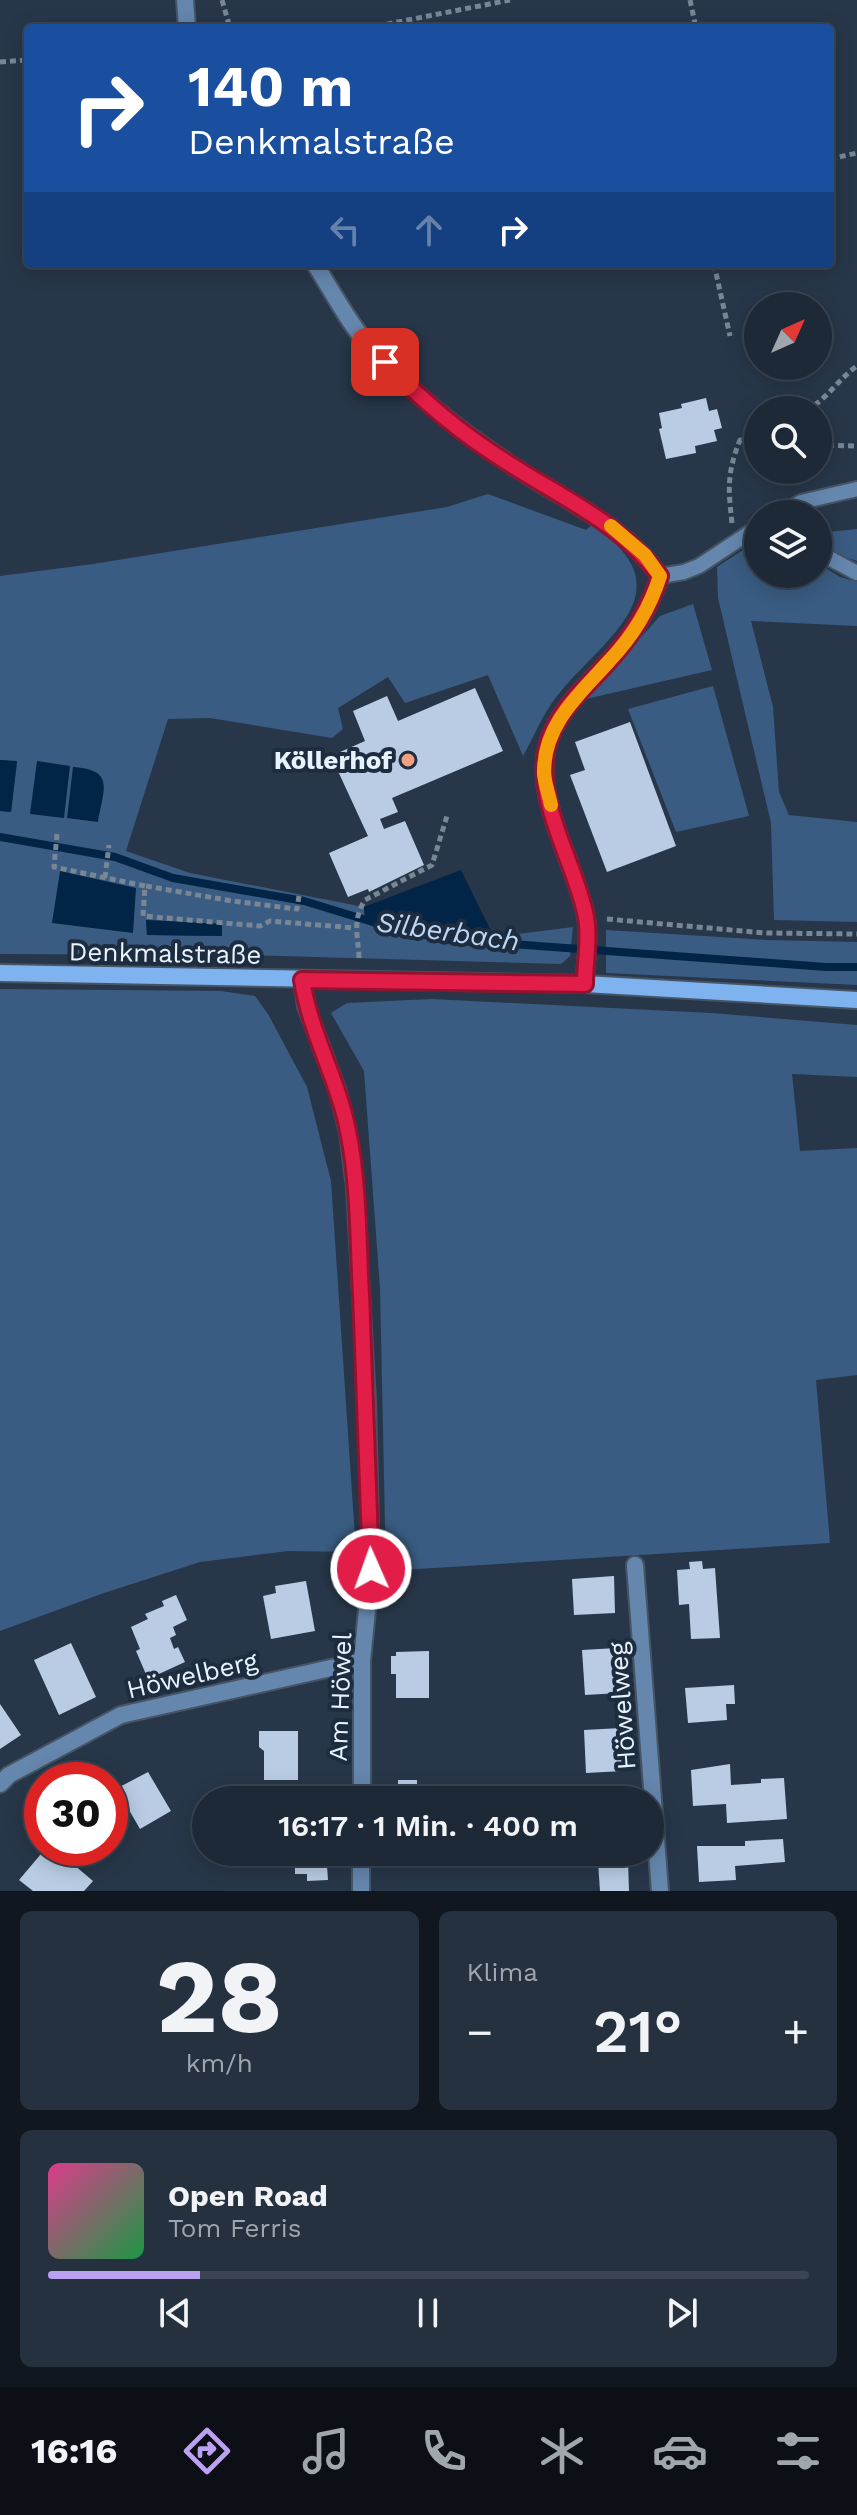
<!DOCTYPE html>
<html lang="de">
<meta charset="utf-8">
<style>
body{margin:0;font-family:"Work Sans",sans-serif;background:#25313f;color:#f1f3f6;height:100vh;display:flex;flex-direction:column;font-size:30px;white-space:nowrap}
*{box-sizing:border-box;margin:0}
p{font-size:26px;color:#a0a6ad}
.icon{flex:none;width:44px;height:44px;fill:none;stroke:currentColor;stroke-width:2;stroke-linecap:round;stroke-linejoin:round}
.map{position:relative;height:1891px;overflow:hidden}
.panel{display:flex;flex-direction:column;gap:20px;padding:20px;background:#10171e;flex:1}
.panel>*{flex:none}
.top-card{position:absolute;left:24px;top:24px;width:810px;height:244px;border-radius:8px;box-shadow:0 4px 20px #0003,0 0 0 2px #3b4552;background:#1a4fa0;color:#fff;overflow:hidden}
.needle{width:52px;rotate:45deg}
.tools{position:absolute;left:744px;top:292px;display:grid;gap:16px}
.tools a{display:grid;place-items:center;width:88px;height:88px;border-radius:50%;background:#1d2937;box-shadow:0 4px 20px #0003,0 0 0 2px #3b4552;font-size:40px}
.speed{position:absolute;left:24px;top:1762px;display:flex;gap:16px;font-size:40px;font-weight:700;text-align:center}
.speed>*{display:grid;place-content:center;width:104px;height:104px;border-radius:50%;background:#1d2937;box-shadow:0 4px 20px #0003,0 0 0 2px #3b4552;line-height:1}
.speed .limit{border:12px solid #d22;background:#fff;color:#111}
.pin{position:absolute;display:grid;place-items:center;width:68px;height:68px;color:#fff;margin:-34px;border-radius:16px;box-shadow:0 4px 12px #0006}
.me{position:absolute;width:88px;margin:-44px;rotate:358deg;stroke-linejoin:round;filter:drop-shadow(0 0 6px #0008)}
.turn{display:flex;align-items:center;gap:28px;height:168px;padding:0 32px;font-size:36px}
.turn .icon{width:104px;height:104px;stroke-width:2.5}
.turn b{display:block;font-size:56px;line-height:68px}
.lanes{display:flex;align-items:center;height:76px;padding:0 32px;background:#0003;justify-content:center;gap:40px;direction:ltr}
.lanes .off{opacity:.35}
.big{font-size:60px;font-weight:600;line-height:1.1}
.panel .widget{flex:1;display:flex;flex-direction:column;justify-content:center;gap:12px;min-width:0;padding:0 28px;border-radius:12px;background:#25313f}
.panel .dial{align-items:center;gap:0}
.dial b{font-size:104px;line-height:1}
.song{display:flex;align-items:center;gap:24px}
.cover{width:96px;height:96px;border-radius:12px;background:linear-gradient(135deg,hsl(330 70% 55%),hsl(140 70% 35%))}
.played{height:8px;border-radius:4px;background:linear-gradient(90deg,#bca0f2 20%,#3b4552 20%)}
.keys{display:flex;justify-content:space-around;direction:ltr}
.heat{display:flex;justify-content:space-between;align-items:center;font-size:44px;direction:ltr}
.panel .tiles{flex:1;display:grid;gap:20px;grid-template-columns:1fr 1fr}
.widget:last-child{grid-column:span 2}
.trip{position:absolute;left:192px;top:1786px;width:472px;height:80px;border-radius:40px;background:#1d2937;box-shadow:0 4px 20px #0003,0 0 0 2px #3b4552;font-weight:600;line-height:80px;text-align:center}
.tab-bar{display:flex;height:128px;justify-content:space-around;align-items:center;background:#0c1016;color:#a0a6ad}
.tab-bar .icon{width:56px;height:56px}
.tab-bar .selected{color:#bca0f2}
.tab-bar b{font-size:36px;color:#f1f3f6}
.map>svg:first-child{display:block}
.green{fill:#3a5c82;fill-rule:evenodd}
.water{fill:#022447}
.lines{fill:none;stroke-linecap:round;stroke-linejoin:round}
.stream{stroke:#022447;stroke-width:8}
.building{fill:#b9cce4}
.service-casing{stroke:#465566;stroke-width:18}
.minor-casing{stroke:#465566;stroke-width:20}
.secondary-casing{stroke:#465566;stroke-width:20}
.path{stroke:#788695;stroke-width:5;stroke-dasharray:6 4;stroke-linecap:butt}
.service{stroke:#6586ad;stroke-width:14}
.minor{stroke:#6586ad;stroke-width:16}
.secondary{stroke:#7eb3f0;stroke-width:16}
.route-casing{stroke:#92132f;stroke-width:20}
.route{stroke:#e11d48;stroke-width:14}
.slow{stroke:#f59e0b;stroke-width:14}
.poi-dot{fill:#f2a07f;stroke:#1d2d3f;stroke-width:3}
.labels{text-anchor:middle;stroke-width:8;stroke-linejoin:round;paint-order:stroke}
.poi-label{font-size:26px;font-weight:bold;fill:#e8f2fe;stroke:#1d2d3f;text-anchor:end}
.street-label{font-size:26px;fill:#e8f2fe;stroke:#1d2d3f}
.water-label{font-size:28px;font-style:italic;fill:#bcd6f4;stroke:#1d2d3f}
</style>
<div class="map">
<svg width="857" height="1891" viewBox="0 0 857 1891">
<rect width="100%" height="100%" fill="#273749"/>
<g class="green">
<path d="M 488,494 L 586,530 L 592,525 C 690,591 603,638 557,696 C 543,713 534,737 523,756 L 488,675 L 405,703 L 388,677 L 338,708 L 343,729 L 332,738 L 210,718 L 168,719 L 126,851 L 190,873 L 364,907 L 365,921 L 493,947 L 494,937 L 573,927 L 570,956 L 561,964 L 241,955 L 0,954 L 0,811 L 11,812 L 17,762 L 0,760 L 0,576 L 93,564 L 447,507 ZM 146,920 L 222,924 L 222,936 L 147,935 Z"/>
<polygon points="857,529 857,561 831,552 818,538 818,533"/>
<polygon points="758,540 758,574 818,574 818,563 840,577 857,582 857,626 751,621 773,707 779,792 789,815 857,822 857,922 774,920 771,823 718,598 717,567"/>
<polygon points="693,604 712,670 586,699 660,616"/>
<polygon points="713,686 749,816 676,832 628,709"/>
<polygon points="606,930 767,940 857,942 857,985 606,973"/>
<polygon points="0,989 221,991 255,996 268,1014 307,1087 331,1181 356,1552 288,1551 200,1562 101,1594 0,1631"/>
<polygon points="432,999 711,1013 857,1025 857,1077 792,1074 800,1151 857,1148 857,1375 816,1380 830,1543 386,1571 380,1288 364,1071 331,1013 347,1003"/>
</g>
<g class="water">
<polygon points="0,760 17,761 11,812 0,811"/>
<polygon points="37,761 70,766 64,818 30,814"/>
<path d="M 73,767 C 115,770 104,788 98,822 L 67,818 Z"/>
<polygon points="461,870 494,937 493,948 442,943 372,926 365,921 364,907"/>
<polygon points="60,871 136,888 133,933 52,923"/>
<polygon points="146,920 222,924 222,936 147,935"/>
</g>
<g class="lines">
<g class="stream">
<polyline points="0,837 115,857 173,878 304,901 376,923"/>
<polyline points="484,942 826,967 857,967"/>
</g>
</g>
<g class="building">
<polygon points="706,398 709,411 717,409 722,428 714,430 717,441 695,446 696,453 666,459 659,429 662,428 659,413 682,408 681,404"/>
<polygon points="475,688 503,751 392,798 398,812 380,819 384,829 405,821 424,865 369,892 368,889 348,897 329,853 368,836 331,756 365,741 353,711 387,696 398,721"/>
<polygon points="630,722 676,846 607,872 570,775 585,770 575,742"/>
<polygon points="702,1561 703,1569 715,1568 720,1638 691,1639 689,1604 679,1605 677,1570 690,1569 689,1562"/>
<polygon points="614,1576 615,1613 574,1615 572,1579"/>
<polygon points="306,1581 315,1631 271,1639 263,1596 276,1593 275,1586"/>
<polygon points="176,1595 187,1620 173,1627 176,1635 170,1638 174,1649 178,1647 185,1662 148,1679 136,1651 140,1649 131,1627 148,1619 145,1614 164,1606 162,1601"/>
<polygon points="71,1643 96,1697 59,1715 34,1660"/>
<polygon points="617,1648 619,1693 585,1695 582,1650"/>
<polygon points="429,1651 429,1698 396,1698 396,1674 391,1674 391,1656 396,1656 396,1652"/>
<polygon points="734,1685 735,1704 726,1704 727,1720 688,1723 685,1688"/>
<polygon points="0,1704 21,1735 0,1749"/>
<polygon points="621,1728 623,1771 586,1773 584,1730"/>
<polygon points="259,1731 298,1731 298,1780 264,1780 264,1751 259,1747"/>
<polygon points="730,1764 731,1785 761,1783 761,1779 784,1778 787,1819 727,1823 726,1804 693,1806 691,1770"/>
<polygon points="148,1772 171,1811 140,1829 125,1803 120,1805 112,1791"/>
<polygon points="398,1780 417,1780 417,1789 431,1789 432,1800 398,1800"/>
<polygon points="783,1839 785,1862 735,1866 736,1880 699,1882 697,1846 745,1846 745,1841"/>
<polygon points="46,1848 54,1848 93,1881 84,1891 33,1891 19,1880"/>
<polygon points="288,1852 326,1852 328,1880 307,1881 307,1874 295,1874 295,1857 288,1857"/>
<polygon points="628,1860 629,1891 600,1891 598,1862"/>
</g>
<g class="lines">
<g class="service-casing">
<g id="service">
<polyline points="780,514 801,502 857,489"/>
<polyline points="818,546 829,558 857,573"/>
<polyline points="660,576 684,572 699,566 758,527"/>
</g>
</g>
<g class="minor-casing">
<g id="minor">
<polyline points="185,0 187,28"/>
<path d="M 315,264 C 332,291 348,322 369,346 C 408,390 455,427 504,460 C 559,499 618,519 660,576 C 650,607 634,634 611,659 C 587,686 557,709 547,747 C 534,802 576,864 586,917 C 590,938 585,963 585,984"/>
<polyline points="302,980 306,1006 338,1092 348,1132 355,1187 367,1401 371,1569 362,1661 362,1800"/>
<polyline points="635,1565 660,1891"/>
<polyline points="0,1784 9,1775 121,1715 362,1661"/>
<polyline points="361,1891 361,1852"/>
</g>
</g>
<g class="secondary-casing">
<polyline id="secondary" points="0,973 585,984 857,1000"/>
</g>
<g class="path">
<polyline points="222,0 230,28"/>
<polyline points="690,0 696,28"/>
<polyline points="367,28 510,0"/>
<polyline points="0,62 28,60"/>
<polyline points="830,159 857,153"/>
<polyline points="714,264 730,336"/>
<path d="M 806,410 C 827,400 838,379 857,366"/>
<polyline points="818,445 857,446"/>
<path d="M 732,523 C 728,488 727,473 740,440 L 758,441"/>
<polyline points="57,834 54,867 145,886 143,916 260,926 270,921 355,928"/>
<polyline points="105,878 109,845"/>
<polyline points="146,886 232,901 297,909 299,896"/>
<polyline points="607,919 765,933 857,934"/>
<path d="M 359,958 C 358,936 352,920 365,900 L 432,865 L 447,816"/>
</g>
<use href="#service" class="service"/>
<use href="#minor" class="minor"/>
<use href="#secondary" class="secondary"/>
</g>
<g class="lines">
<g class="route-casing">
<path id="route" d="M 371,1569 C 368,1477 365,1386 361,1295 C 358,1241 359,1184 348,1131 C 338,1079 310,1033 302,980 L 585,984 C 585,963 590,938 586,917 C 576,864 534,802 547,747 C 557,709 587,687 611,659 C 633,634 650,607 660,576 C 621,523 562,498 508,463 C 463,435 422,401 385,362"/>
</g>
<use href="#route" class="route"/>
<path class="slow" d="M 551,805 C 549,795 545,784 544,774 C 543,724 580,694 610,660 C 633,636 650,608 660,576 L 645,555 L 611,526"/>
</g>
<circle class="poi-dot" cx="408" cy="760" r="8"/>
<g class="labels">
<g class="poi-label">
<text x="392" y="769">Köllerhof</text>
</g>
<g class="street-label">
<text transform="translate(165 953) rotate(1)" y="9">Denkmalstraße</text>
<text transform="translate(192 1675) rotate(-13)" y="9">Höwelberg</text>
<text transform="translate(340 1697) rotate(-88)" y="9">Am Höwel</text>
<text transform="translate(622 1706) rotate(-94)" y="9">Höwelweg</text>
</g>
<g class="water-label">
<text transform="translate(448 931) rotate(8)" y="10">Silberbach</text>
</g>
</g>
</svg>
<div class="tools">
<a><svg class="needle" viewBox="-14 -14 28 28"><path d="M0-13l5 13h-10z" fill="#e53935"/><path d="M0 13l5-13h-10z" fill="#a0a6ad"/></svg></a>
<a><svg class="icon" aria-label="search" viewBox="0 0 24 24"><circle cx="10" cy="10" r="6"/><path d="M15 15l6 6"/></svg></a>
<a><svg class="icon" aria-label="layers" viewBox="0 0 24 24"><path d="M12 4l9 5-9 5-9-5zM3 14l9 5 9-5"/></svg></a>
</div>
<div class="speed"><div class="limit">30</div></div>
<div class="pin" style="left:385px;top:362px;background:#d93025"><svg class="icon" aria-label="arrive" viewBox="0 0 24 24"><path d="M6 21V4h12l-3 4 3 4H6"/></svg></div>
<svg class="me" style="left:371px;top:1569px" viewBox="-20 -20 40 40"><circle r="17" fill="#e11d48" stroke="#fff" stroke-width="3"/><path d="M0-11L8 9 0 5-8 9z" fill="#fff"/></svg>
<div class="trip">16:17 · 1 Min. · 400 m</div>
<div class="top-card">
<div class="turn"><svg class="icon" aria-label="right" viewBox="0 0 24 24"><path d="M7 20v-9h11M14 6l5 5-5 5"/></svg><div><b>140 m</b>Denkmalstraße</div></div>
<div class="lanes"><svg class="icon off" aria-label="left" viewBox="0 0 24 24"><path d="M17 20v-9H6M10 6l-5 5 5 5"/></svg><svg class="icon off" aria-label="ahead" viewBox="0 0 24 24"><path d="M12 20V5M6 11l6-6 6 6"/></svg><svg class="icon" aria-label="right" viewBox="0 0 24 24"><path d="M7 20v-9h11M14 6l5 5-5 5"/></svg></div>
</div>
</div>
<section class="panel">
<div class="tiles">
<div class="widget dial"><b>28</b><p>km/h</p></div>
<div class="widget"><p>Klima</p>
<div class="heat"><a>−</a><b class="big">21°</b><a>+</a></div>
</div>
<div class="widget">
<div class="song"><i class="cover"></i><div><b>Open Road</b><p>Tom Ferris</p></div></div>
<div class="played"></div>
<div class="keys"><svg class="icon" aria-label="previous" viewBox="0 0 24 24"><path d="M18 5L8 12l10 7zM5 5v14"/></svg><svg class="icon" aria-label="pause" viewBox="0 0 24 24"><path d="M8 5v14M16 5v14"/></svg><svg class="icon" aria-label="next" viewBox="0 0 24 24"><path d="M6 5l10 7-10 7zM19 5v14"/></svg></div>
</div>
</div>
</section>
<nav class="tab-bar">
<b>16:16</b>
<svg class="icon selected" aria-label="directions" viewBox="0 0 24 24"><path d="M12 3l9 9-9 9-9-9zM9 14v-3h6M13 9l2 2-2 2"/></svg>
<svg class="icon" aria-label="music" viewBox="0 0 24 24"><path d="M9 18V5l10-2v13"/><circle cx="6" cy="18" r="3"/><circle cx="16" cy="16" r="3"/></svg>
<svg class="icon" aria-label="phone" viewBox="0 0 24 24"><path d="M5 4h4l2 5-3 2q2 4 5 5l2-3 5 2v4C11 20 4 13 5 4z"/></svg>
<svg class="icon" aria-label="climate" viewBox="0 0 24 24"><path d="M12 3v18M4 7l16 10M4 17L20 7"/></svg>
<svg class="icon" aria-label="car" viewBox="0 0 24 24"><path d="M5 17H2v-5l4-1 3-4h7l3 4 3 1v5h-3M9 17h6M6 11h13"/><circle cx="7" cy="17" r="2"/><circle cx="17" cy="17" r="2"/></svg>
<svg class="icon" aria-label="filters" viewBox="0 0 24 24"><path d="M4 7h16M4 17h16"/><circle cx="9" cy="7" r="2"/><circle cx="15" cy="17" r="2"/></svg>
</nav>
